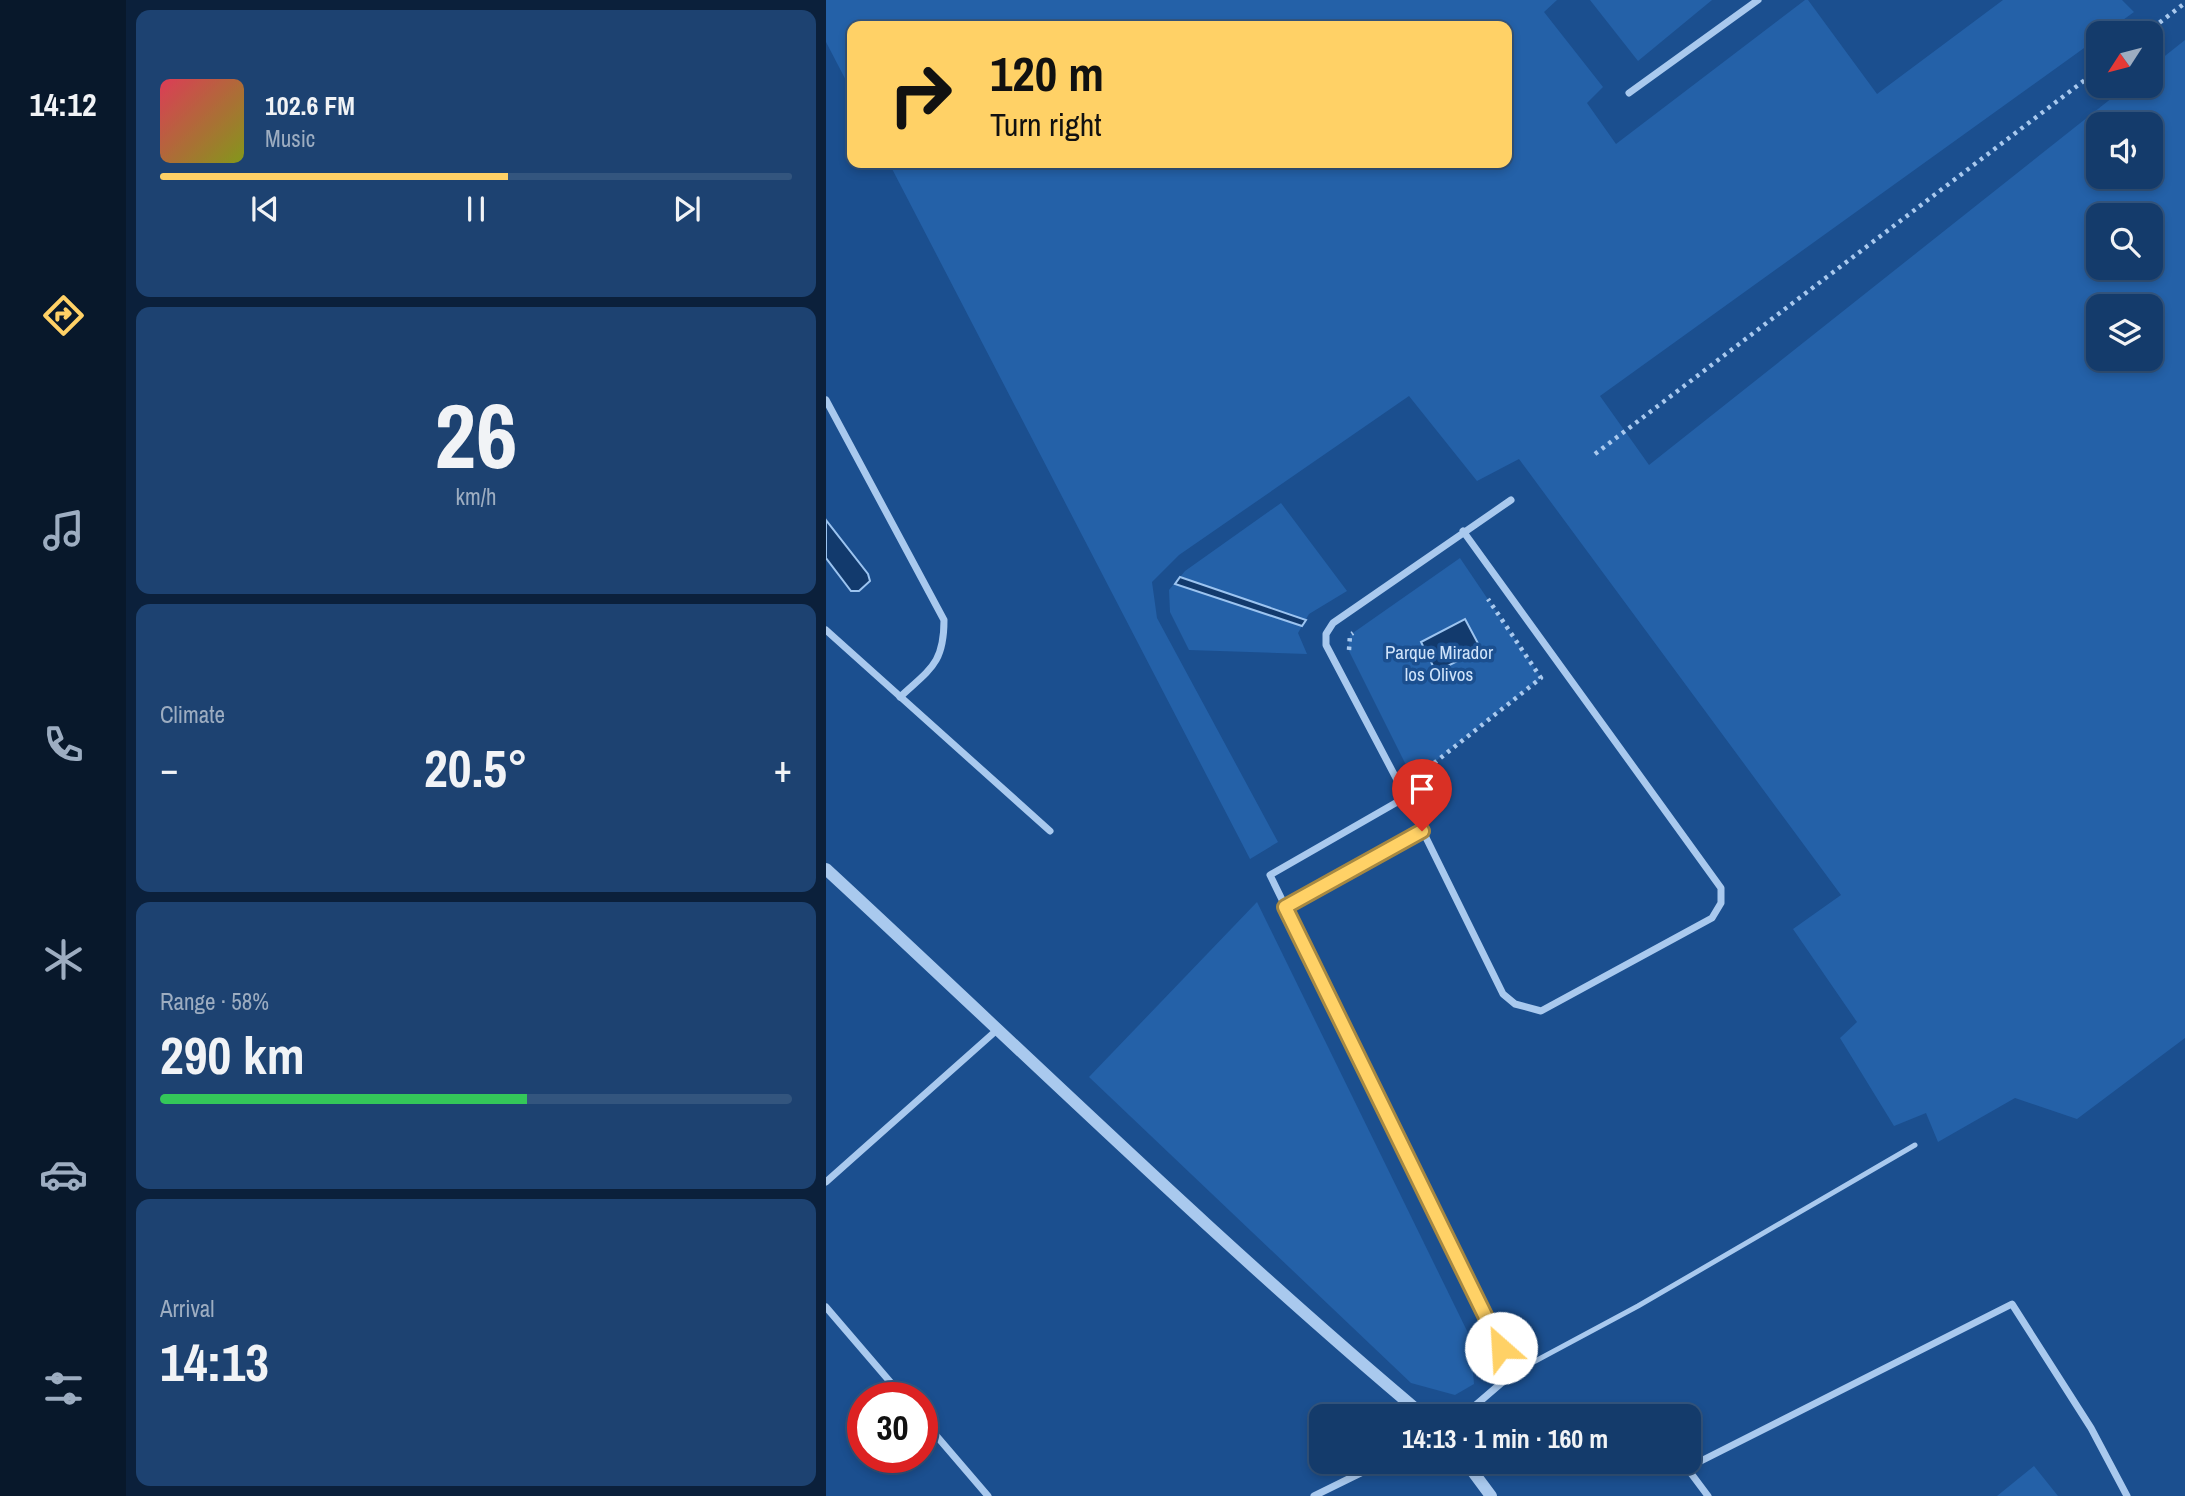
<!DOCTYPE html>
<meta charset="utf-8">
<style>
body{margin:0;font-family:"Archivo Narrow",sans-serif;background:#1d4271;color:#f1f3f6;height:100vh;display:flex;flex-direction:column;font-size:26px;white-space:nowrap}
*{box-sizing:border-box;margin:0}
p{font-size:23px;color:#9dadc1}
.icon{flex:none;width:38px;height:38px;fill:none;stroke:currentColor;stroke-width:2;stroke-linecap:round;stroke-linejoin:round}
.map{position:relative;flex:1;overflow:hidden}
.sheet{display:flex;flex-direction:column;gap:10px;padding:10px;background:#0b203b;width:700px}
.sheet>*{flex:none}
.guide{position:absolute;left:21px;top:21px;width:665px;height:147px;border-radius:14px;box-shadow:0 4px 10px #0003,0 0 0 2px #33557e;background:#ffd166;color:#111;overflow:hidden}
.needle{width:46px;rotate:234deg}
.buttons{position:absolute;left:1260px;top:21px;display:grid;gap:14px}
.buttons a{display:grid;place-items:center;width:77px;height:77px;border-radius:14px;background:#143b6b;box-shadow:0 4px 10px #0003,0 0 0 2px #33557e;font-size:35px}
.speed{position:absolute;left:21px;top:1382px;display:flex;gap:14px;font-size:35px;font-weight:700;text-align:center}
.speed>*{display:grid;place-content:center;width:91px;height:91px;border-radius:50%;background:#143b6b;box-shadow:0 4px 10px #0003,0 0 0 2px #33557e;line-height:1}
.speed .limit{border:10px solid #d22;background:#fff;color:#111}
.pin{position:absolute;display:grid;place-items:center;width:60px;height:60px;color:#fff;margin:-72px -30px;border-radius:50% 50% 50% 0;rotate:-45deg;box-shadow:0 0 7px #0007}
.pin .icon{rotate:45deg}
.me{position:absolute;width:77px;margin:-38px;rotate:334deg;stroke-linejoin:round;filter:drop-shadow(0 0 5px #0008)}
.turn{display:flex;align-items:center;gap:24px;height:147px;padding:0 28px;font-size:32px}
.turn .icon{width:91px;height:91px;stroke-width:2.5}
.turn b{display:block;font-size:49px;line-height:60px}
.big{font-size:52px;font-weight:800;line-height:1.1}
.sheet .widget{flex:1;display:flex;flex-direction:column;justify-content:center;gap:10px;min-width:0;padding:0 24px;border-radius:14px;background:#1d4271}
.sheet .dial{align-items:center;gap:0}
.dial b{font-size:91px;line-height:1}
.song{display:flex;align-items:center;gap:21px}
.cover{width:84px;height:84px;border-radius:10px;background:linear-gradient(135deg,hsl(350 70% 55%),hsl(70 70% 35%))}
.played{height:7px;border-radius:4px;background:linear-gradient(90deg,#ffd166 55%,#33557e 55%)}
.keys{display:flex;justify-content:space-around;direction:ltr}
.heat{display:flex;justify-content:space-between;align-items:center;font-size:38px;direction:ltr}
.charge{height:10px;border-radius:5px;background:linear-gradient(90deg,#34c759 58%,#33557e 0)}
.trip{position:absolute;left:483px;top:1404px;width:392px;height:70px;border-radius:14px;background:#143b6b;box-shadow:0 4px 10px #0003,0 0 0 2px #33557e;font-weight:800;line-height:70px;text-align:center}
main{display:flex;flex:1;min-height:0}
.menu{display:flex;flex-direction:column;width:126px;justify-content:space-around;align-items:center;background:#08182b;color:#9dadc1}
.menu .icon{width:49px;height:49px}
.menu .current{color:#ffd166}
.menu b{font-size:32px;color:#f1f3f6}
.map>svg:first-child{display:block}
.green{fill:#2461a8;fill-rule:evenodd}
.water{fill:#123a6d;stroke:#9cc4f0;stroke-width:2}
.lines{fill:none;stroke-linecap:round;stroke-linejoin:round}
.path{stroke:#a9c9ee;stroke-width:4.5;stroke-dasharray:3.5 5;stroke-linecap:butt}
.service{stroke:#a9c9ee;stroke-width:5}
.minor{stroke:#a9c9ee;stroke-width:7}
.tertiary{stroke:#a9c9ee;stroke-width:12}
.route-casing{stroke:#a68842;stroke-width:18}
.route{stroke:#ffd166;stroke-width:12}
.labels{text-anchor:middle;stroke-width:7;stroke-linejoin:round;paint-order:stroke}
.park-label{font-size:19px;fill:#cfe3fa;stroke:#1b4f8f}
</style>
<main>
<nav class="menu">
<b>14:12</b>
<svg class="icon current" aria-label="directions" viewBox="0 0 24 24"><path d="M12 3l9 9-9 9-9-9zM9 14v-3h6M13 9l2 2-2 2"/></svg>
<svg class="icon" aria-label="music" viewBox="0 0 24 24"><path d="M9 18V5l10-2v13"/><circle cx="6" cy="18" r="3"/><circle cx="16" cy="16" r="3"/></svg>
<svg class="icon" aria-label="phone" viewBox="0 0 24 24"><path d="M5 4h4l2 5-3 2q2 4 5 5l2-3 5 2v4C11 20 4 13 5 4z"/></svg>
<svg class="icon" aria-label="climate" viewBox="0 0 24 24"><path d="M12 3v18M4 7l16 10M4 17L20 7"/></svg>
<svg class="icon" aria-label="car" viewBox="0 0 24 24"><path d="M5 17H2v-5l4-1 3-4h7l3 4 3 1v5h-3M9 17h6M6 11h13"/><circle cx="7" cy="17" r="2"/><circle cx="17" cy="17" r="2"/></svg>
<svg class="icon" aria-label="filters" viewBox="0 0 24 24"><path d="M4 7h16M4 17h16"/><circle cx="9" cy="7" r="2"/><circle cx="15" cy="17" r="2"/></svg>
</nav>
<section class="sheet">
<div class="widget">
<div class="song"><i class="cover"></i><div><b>102.6 FM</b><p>Music</p></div></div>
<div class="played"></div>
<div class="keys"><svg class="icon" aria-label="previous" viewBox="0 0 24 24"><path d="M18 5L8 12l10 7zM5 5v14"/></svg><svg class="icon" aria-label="pause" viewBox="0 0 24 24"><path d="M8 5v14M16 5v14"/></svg><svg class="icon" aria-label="next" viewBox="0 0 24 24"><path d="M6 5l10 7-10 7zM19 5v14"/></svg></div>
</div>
<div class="widget dial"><b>26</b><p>km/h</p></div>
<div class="widget"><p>Climate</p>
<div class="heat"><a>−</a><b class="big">20.5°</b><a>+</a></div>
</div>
<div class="widget"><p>Range · 58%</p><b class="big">290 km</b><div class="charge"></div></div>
<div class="widget"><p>Arrival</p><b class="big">14:13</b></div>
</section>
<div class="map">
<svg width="1359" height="1496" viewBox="0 0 1359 1496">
<rect width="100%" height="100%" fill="#1b4f8f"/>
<g class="green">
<path d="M 0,0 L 731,0 L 718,12 L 777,87 L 761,103 L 790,144 L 979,0 L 982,0 L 1051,94 L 1177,0 L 1296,0 L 1308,12 L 1279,33 L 1272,33 L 1272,38 L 774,396 L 823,465 L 1301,86 L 1325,86 L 1325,67 L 1359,40 L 1359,1038 L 1251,1119 L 1189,1098 L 1112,1142 L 1100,1113 L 1068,1126 L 1014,1038 L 1031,1022 L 967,929 L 1015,895 L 693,459 L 651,481 L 583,396 L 353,555 L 326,582 L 331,618 L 452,842 L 424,859 L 63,163 L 681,163 L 681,26 L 26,26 L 26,92 L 0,42 ZM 1325,124 L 1325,177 L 1272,177 L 1272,124 ZM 1325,215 L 1325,268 L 1272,268 L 1272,215 ZM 1325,306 L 1325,359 L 1272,359 L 1272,306 Z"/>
<polygon points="764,0 886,0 812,61"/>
<polygon points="455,503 521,591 483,614 472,633 481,654 363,650 344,612 343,590 359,571"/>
<polygon points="634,558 715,678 587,779 522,649 524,635"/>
<polygon points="431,902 644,1337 648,1384 629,1395 585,1383 263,1077"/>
<polygon points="1208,1466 1232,1496 1171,1496"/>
</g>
<g class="water">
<polygon points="0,520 42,574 44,581 33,591 25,591 0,558"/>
<polygon points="354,577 480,620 476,626 349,584"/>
<polygon points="639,619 655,649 610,672 595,642"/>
</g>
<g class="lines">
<g class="path">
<polyline points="1320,33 1359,3"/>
<polyline points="769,454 1272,70"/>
<polyline points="523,650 524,635 527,633"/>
<polyline points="588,779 715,678 662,599"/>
</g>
<polyline class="service" points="687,1373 812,1306 1089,1145"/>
<g class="minor">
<polyline points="803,93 932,0"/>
<path d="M 0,400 L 118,620 C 118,664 104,669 74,697"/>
<polyline points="637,531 895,888 895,903 886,918 715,1011 689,1004 677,994 580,797 500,645 500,634 507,623 685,500"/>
<polyline points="0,630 224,831"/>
<polyline points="580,797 444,875 687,1373 637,1416"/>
<polyline points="459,907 596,831"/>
<polyline points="0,1182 172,1029"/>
<polyline points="0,1307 78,1398"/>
<polyline points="96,1419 162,1496"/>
<polyline points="488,1496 559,1461"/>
<polyline points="882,1496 861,1468 1186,1304 1265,1428 1301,1496"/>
</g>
<g class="tertiary">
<path d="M 0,869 C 198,1052 391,1242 598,1416"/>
<polyline points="639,1461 665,1496"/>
</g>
</g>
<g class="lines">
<g class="route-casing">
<polyline id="route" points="596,831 459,907 675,1348"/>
</g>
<use href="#route" class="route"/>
</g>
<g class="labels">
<g class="park-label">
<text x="613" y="659">Parque Mirador<tspan x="613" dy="22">los Olivos</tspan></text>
</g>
</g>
</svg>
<div class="buttons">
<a><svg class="needle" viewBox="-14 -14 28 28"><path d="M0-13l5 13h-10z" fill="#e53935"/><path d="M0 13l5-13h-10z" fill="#9dadc1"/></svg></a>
<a><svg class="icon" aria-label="sound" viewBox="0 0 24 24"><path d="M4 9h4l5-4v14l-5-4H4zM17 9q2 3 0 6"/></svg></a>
<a><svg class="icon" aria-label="search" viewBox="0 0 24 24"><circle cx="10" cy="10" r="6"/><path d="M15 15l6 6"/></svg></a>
<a><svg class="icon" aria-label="layers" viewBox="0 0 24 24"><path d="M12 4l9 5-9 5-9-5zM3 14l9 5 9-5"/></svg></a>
</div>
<div class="speed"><div class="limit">30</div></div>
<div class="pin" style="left:596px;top:831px;background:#d93025"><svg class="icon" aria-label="arrive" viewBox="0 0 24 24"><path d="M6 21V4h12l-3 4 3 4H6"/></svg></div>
<svg class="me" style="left:675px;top:1348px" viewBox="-20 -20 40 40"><circle r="19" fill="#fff"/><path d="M0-13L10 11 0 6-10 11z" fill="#ffd166"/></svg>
<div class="trip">14:13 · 1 min · 160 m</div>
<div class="guide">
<div class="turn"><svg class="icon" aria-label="right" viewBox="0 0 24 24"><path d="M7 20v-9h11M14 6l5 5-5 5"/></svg><div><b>120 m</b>Turn right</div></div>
</div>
</div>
</main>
